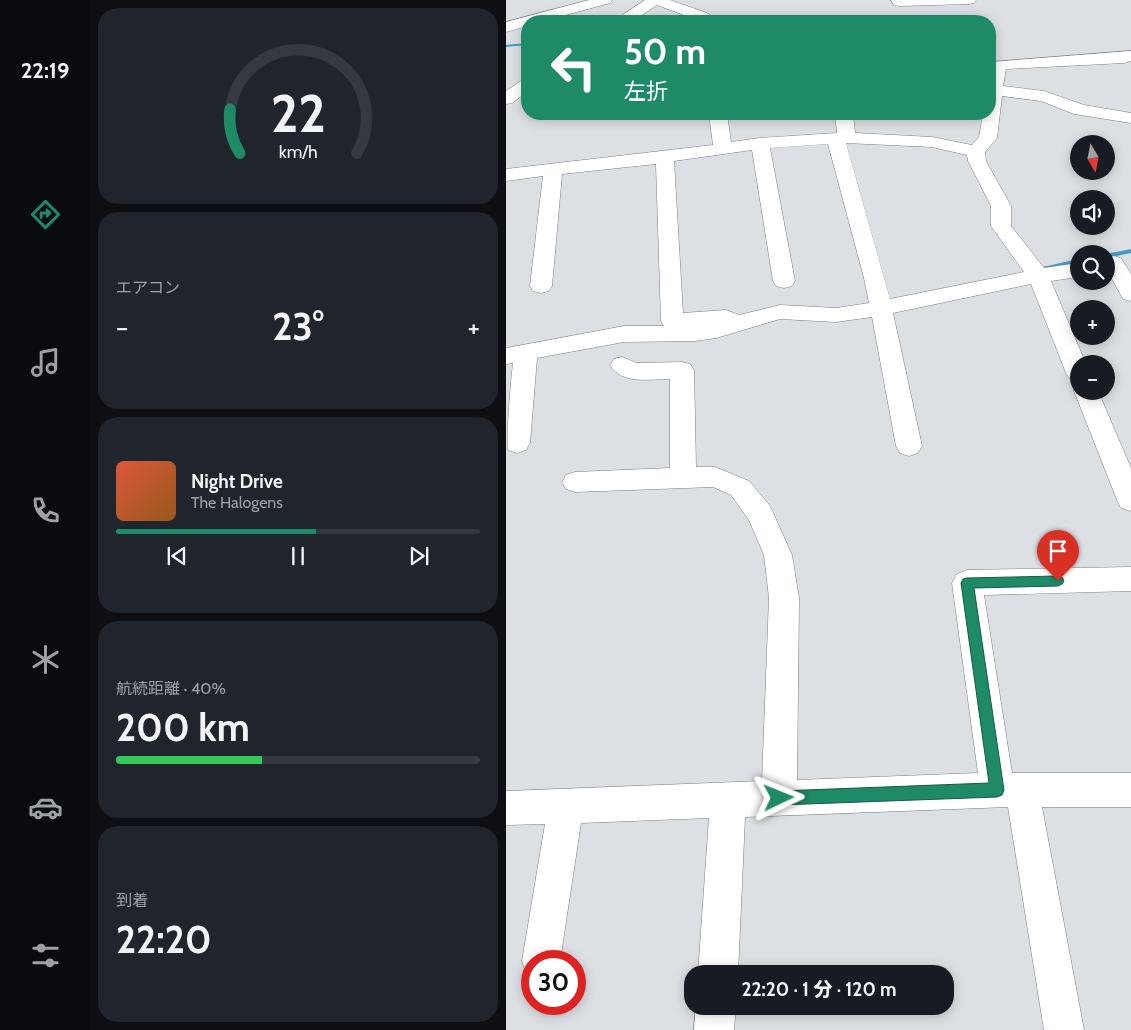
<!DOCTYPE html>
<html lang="ja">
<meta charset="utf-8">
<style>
body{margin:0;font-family:Cabin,"Noto Sans JP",sans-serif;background:#20242c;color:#f1f3f6;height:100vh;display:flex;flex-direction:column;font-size:19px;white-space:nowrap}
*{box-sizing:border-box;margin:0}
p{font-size:16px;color:#9ea1a6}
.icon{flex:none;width:28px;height:28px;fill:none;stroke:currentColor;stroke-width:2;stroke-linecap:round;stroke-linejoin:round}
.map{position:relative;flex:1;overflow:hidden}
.details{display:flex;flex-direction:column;gap:8px;padding:8px;background:#0d0f14;width:416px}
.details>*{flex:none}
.hud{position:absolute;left:15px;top:15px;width:475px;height:105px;border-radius:20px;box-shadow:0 2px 12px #0003;background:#1f8a68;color:#fff;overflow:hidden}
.needle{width:32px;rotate:170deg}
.tools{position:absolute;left:564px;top:135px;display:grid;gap:10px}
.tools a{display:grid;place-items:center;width:45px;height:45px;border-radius:50%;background:#171b24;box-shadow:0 2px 12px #0003;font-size:25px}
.speed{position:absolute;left:15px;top:950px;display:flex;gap:10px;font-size:25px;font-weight:700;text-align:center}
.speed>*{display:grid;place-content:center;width:65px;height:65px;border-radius:50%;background:#171b24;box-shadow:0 2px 12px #0003;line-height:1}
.speed .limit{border:8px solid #d22;background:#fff;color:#111}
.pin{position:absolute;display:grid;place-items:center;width:42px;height:42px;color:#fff;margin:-51px -21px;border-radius:50% 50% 50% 0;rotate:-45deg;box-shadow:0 0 5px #0007}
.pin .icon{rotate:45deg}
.me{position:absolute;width:55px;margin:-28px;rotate:88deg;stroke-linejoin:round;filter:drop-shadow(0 0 4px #0008)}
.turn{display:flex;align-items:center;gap:18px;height:105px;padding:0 20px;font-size:22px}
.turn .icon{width:65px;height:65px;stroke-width:2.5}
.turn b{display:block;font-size:35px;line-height:42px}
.big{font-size:38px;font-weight:800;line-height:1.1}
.details .card{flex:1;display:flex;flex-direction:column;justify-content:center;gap:8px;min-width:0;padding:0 18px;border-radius:20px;background:#20242c}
.details .dial{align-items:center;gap:0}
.dial svg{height:130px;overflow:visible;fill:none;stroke:#363941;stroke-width:7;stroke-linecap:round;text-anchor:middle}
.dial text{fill:#f1f3f6;stroke:none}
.song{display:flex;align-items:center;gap:15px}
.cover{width:60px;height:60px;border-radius:8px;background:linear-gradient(135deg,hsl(10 70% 55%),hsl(30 70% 35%))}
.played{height:5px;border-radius:2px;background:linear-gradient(90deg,#1f8a68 55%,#363941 55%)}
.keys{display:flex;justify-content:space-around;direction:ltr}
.heat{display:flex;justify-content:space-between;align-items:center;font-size:28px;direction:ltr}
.charge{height:8px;border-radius:4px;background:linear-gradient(90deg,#34c759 40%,#363941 0)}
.trip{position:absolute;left:178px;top:965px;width:270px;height:50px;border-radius:20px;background:#171b24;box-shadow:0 2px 12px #0003;font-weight:800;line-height:50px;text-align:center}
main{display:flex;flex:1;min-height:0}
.tab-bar{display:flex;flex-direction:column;width:90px;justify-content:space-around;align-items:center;background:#090b0e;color:#9ea1a6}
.tab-bar .icon{width:35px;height:35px}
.tab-bar .active{color:#1f8a68}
.tab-bar b{font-size:22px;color:#f1f3f6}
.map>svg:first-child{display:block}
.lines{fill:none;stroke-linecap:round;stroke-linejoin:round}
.stream{fill:#3e9dc1;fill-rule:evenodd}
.building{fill:#9e96dd;stroke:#79797d}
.minor-casing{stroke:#7a7d81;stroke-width:1}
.minor{fill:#fff;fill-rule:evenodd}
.route{fill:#1f8a68;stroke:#145a44}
</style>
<main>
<nav class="tab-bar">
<b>22:19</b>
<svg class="icon active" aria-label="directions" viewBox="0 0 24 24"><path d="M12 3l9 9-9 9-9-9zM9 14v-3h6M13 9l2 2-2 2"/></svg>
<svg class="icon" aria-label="music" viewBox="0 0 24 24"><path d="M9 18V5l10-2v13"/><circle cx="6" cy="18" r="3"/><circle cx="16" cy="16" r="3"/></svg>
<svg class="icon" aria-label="phone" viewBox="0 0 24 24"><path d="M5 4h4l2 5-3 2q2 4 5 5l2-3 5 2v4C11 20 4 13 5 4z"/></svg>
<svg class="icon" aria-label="climate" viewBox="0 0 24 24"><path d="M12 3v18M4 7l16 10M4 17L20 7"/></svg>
<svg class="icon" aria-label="car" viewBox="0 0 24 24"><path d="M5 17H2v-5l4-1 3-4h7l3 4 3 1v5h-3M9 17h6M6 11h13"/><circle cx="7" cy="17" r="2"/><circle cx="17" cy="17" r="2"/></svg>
<svg class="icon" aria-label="filters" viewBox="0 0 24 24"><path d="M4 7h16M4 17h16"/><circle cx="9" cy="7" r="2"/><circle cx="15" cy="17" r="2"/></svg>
</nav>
<section class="details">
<div class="card dial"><svg viewBox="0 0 100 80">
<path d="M14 69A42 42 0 1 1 86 69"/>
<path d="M14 69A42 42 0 0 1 8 42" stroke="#1f8a68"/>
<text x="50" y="56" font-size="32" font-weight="700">22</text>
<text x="50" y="72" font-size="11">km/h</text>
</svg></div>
<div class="card"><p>エアコン</p>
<div class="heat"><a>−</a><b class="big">23°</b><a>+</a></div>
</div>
<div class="card">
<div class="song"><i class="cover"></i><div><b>Night Drive</b><p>The Halogens</p></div></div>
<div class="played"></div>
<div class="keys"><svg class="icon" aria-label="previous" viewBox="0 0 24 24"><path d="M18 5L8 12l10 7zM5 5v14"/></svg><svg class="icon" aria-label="pause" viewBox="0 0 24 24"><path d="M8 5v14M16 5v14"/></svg><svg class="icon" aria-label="next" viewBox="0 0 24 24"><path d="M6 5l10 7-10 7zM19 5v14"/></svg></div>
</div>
<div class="card"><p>航続距離 · 40%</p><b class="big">200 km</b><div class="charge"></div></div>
<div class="card"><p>到着</p><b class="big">22:20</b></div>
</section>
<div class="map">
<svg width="625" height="1030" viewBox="0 0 625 1030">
<rect width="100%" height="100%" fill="#dcdfe3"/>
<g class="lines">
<g class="stream">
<polygon points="21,43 21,45 0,47 0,45"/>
<polygon points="625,249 625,253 600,258 600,254"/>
<polygon points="572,259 572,263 528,273 525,271 528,269"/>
</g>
</g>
<polygon class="building" points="300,114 335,114 335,118 299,118"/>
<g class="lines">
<g class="minor-casing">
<g id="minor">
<polygon points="83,0 106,0 104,3 38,21 21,21 21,26 0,32 0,22"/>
<polygon points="139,0 164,0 201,13 213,21 194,21 151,5 127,21 110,21 112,18"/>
<polygon points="385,0 470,0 468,3 463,4 393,6 388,5"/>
<path d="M 625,51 L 625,61 L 618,63 L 500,69 L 497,86 L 538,91 L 578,105 L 625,113 L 625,123 L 568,114 L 535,101 L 496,96 L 491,138 L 479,152 L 480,161 L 505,206 L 505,226 L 538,268 L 572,263 L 572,277 L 545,281 L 580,364 L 572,364 L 572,381 L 564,379 L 560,373 L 525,284 L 387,313 L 416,446 L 412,453 L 403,456 L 394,453 L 390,446 L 366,317 L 330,322 L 274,319 L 210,338 L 189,341 L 118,342 L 31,358 L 24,443 L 20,450 L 11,453 L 2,450 C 0,437 5,380 7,363 L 0,364 L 0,348 L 118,326 L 158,326 L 155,321 L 150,164 L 56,174 L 46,286 L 43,291 L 35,293 L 27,291 L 24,286 L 37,176 L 0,181 L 0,169 L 207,145 L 203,114 L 221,114 L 225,142 L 254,138 L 331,133 L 329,114 L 347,114 L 349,133 L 426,137 L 466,145 L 473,137 L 477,114 L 484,114 L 484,66 L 486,62 ZM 340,143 L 426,147 L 461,155 L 462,161 L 485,206 L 485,226 L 518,272 L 384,299 ZM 322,144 L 358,278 L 363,303 L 330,308 L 274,305 L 233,315 L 220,310 L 177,313 L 168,161 L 246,150 L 267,281 L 270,286 L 278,288 L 286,286 L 289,281 L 264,148 Z"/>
<polygon points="21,80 21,92 6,103 0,104 0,91 15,81"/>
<polygon points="608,256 615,258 625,274 625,301 617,299 600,268 601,258"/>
<path d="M 116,357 L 131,363 L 176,362 L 184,364 L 188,370 L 190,467 L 209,467 L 243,481 L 264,506 L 286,555 L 293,598 L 291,780 L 472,773 L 446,583 L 451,574 L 461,570 L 625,567 L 625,591 L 478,595 L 506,773 L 625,773 L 625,807 L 536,807 L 578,1030 L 538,1030 L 502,807 L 239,817 L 232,974 L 192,974 L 203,818 L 75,823 L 54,961 L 26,961 L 26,977 L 21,975 L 16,961 L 39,824 L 0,825 L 0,791 L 256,781 L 263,598 L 258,555 L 243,520 L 225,495 L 207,487 L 69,492 L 60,489 L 56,482 L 60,475 L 69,472 L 164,468 L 164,379 C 144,379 116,385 104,365 L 108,359 Z"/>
<polygon points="572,384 572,391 592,391 625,468 625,511 615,508 611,500 568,391"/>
<polygon points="190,1006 230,1006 228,1030 188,1030"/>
</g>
</g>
<use href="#minor" class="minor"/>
</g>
<polygon class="route" points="552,576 556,577 558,581 556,584 552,586 468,588 498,790 496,795 491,797 273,805 268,803 266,798 268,793 273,791 483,783 455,583 457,579 461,578"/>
</svg>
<div class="tools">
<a><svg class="needle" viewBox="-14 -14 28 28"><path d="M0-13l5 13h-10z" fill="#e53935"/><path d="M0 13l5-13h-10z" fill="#9ea1a6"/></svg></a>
<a><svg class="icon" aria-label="sound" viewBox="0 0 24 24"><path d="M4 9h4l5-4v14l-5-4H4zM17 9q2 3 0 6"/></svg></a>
<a><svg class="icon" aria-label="search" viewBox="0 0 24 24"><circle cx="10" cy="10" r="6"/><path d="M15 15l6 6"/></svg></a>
<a>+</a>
<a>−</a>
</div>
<div class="speed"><div class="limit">30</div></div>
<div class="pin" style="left:552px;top:581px;background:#d93025"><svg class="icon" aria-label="arrive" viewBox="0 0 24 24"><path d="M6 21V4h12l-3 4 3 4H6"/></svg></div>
<svg class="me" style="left:273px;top:798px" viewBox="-20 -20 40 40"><path d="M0-17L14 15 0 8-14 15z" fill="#1f8a68" stroke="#fff" stroke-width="4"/></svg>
<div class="trip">22:20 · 1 分 · 120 m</div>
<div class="hud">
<div class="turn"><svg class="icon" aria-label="left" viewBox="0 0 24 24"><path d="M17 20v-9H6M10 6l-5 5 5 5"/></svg><div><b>50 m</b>左折</div></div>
</div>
</div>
</main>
